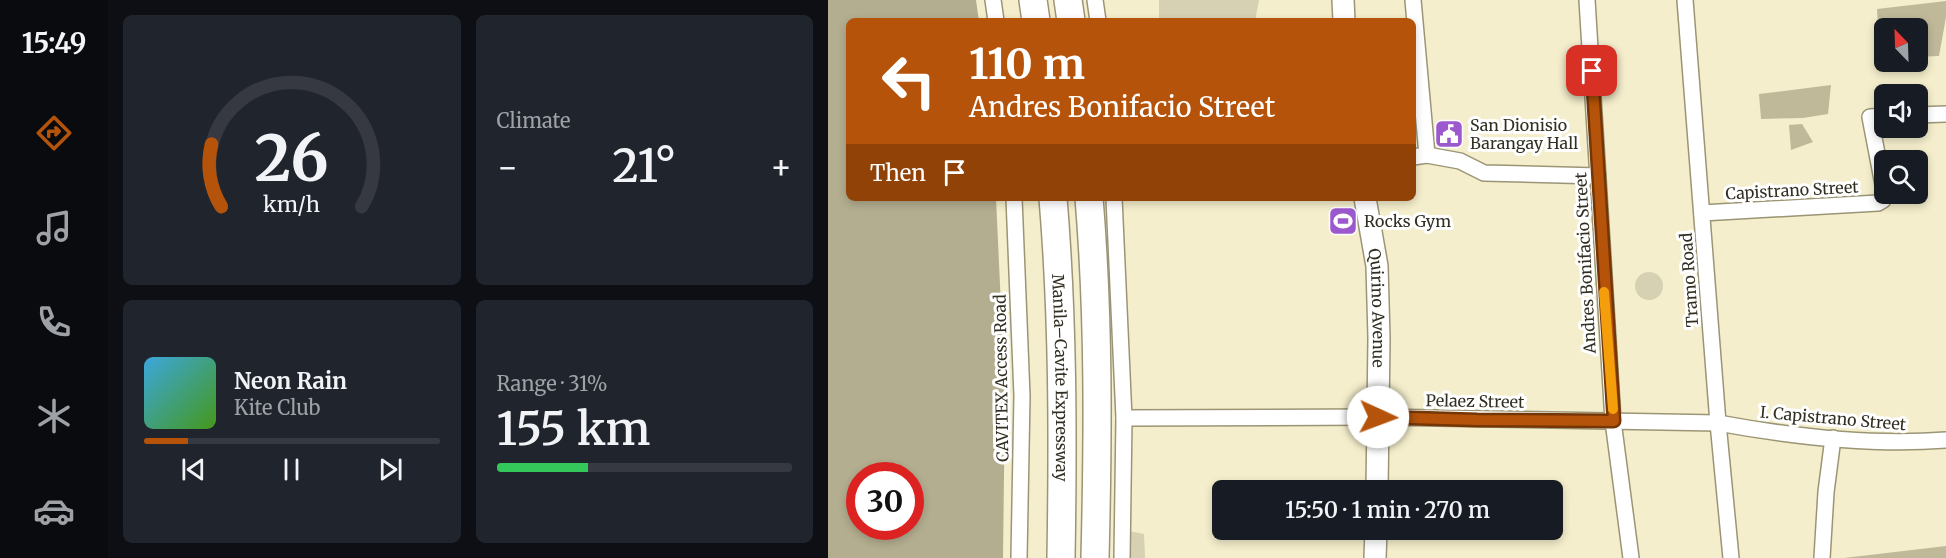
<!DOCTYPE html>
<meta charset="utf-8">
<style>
body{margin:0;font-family:Merriweather,serif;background:#20242c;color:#f1f3f6;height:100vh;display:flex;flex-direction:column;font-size:22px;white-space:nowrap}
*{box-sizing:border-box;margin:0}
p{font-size:20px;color:#9ea1a6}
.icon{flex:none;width:33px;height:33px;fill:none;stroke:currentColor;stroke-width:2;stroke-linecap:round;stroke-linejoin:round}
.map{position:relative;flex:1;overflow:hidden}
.details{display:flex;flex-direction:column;gap:15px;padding:15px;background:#0d0f14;width:720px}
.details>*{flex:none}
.hud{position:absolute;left:18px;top:18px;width:570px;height:183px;border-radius:9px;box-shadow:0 3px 9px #0003;background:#b45309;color:#fff;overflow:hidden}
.needle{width:39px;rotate:337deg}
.fabs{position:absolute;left:1046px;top:18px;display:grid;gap:12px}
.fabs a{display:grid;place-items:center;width:54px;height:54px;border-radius:9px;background:#171b24;box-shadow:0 3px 9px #0003;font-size:30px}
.speed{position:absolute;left:18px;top:462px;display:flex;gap:12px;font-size:30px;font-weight:700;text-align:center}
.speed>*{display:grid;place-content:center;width:78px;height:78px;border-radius:50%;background:#171b24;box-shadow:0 3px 9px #0003;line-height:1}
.speed .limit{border:9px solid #d22;background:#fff;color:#111}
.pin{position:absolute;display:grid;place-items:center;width:51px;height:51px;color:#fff;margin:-26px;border-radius:12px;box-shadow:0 3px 9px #0006}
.me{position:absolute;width:66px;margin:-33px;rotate:92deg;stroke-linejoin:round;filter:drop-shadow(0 0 4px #0008)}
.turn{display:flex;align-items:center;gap:21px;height:126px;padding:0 24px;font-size:27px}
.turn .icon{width:78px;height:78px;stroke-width:2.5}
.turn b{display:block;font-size:42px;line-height:51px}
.then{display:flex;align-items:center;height:57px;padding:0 24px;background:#0003;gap:12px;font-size:22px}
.big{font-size:45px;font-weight:600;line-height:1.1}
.details .card{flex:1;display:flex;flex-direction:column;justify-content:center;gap:9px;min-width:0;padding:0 21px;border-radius:9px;background:#20242c}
.details .dial{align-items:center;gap:0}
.dial svg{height:156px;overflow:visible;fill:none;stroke:#363941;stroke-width:7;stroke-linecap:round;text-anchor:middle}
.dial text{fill:#f1f3f6;stroke:none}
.song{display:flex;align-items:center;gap:18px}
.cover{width:72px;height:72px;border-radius:9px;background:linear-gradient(135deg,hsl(200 70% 55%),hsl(100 70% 35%))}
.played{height:6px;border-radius:3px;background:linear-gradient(90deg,#b45309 15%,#363941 15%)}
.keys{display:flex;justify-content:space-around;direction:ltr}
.heat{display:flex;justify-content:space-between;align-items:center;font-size:33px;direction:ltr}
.charge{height:9px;border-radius:4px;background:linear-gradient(90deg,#34c759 31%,#363941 0)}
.details .tiles{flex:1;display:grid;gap:15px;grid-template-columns:repeat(2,1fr)}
.trip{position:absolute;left:384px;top:480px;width:351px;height:60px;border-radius:9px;background:#171b24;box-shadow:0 3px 9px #0003;font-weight:600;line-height:60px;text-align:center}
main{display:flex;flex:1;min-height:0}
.menu{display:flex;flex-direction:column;width:108px;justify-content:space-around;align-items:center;background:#090b0e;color:#9ea1a6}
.menu .icon{width:42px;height:42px}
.menu .active{color:#b45309}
.menu b{font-size:27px;color:#f1f3f6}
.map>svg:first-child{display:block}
.green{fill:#d7d1b3}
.forest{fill:#bfb99a}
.water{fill:#b4ae90;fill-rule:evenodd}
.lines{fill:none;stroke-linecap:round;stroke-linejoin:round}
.street-casing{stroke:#9b9576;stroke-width:18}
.secondary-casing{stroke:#9b9576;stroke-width:24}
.highway-casing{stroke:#9b9576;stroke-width:30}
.street{stroke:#fff;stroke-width:15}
.secondary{stroke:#fff;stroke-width:21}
.highway{stroke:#fff;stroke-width:27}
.route-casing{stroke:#753606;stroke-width:15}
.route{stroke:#b45309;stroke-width:10}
.slow{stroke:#f59e0b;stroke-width:10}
.labels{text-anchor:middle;stroke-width:6;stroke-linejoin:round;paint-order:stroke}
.poi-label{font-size:16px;fill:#322f22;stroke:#fff;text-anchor:start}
.street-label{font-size:16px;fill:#322f22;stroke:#fff}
</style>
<main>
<nav class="menu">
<b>15:49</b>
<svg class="icon active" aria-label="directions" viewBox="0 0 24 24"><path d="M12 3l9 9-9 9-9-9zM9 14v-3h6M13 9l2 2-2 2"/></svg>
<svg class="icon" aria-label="music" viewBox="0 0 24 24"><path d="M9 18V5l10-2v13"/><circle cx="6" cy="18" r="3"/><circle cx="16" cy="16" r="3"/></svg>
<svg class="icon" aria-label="phone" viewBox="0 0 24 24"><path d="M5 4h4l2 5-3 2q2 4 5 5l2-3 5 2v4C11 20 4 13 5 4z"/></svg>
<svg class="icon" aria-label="climate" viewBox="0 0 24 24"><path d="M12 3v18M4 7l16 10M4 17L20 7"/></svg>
<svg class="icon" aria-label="car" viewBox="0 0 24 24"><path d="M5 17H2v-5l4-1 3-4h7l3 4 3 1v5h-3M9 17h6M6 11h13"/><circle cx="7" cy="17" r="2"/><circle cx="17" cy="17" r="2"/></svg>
</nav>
<section class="details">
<div class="tiles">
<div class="card dial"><svg viewBox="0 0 100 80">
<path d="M14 69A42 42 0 1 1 86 69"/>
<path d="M14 69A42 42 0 0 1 9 37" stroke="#b45309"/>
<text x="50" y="56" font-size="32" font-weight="700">26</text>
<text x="50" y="72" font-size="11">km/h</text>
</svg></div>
<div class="card"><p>Climate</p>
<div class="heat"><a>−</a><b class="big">21°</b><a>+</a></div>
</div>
<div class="card">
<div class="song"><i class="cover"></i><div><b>Neon Rain</b><p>Kite Club</p></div></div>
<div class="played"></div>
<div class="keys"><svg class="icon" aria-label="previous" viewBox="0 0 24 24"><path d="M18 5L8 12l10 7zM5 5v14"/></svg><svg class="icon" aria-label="pause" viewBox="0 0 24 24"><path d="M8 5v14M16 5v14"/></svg><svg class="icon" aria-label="next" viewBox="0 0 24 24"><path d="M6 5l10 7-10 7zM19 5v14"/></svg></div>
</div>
<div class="card"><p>Range · 31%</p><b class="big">155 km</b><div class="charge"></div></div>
</div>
</section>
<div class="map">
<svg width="1118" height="558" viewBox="0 0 1118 558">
<rect width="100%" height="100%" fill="#f4eecc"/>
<g class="green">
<polygon points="331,0 431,0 427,21 331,21"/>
<circle cx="821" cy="286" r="14"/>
<polygon points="296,530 316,534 317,558 297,558"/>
</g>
<g class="forest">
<polygon points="1118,1 1118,17 1111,56 1089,57 1089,28 1056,28 1056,58 1052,58 1049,9"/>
<polygon points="1003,85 1000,114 975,118 933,119 931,94"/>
<polygon points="974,124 985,142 963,150 961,125"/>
<polygon points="1118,546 1118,558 1016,558"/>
</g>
<path class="water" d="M 0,0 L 148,0 L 151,21 L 21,21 L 21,198 L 168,198 L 177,393 L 175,558 L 0,558 ZM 32,476 L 82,476 L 82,526 L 32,526 Z"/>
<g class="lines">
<g class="street-casing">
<g id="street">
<polyline points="165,0 168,21"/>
<polyline points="267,0 270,21"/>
<polyline points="585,0 599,155"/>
<polyline points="759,0 785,421 803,558"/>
<polyline points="857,0 890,423 903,558"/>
<polyline points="1089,115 1118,114"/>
<polyline points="1056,116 1042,117 1056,190"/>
<polyline points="585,157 599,155 632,161 656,173 770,176"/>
<polyline points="186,198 194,396 191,558"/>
<polyline points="286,198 296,418 294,558"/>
<polyline points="874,213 1050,203 1055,200 1057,194"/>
<path d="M 296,418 L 550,417 L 890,423 C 961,436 1046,446 1118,440"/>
<polyline points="994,558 998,492 1005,438"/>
</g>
</g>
<g class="secondary-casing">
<g id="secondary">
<polyline points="515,0 516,21"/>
<path id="s1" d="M 537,198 L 549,266 L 551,338 L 549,490"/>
<polyline points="547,558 548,530"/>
</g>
</g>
<g class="highway-casing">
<g id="highway">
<polyline points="205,0 208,21"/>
<polyline points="240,0 243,21"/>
<path id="s2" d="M 225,198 C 235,318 235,438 233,558"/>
<path d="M 261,198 C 271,318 270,438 267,558"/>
</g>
</g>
<use href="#street" class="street"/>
<use href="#secondary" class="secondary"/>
<use href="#highway" class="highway"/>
</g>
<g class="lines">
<g class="route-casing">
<polyline id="route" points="550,417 649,420 786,421 764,71"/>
</g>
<use href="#route" class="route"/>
<polyline class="slow" points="776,292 785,409"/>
</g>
<defs>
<g id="civic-square" transform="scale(1.5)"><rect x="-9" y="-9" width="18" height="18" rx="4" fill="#9c59ce" stroke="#fff"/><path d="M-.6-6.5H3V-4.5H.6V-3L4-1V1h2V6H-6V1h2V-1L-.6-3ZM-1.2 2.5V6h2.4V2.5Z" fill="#fff"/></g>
<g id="stadium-square" transform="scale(1.5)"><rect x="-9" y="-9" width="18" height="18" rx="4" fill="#9c59ce" stroke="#fff"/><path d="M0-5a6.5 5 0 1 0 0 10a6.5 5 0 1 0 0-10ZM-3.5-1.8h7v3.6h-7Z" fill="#fff"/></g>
</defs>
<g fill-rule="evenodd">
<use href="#civic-square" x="621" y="134"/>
<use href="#stadium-square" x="515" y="221"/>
</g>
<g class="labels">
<g class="poi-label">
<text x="642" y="131">San Dionisio<tspan x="642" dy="18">Barangay Hall</tspan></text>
<text x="536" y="227">Rocks Gym</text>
</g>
<g class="street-label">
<text transform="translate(964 190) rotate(-3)" y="6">Capistrano Street</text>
<text transform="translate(757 263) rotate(-93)" y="6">Andres Bonifacio Street</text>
<text transform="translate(861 280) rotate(-94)" y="6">Tramo Road</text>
<text dy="6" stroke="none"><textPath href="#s1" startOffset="111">Quirino Avenue</textPath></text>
<text transform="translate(173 378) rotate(-91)" y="6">CAVITEX Access Road</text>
<text dy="6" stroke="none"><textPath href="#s2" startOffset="180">Manila–Cavite Expressway</textPath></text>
<text transform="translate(647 401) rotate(1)" y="6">Pelaez Street</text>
<text transform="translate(1005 418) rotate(5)" y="6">I. Capistrano Street</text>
</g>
</g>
</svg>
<div class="fabs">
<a><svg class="needle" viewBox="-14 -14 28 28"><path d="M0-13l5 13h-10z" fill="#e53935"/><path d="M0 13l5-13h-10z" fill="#9ea1a6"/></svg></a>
<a><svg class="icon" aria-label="sound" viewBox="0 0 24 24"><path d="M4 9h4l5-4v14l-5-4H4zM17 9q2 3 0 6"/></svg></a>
<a><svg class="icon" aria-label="search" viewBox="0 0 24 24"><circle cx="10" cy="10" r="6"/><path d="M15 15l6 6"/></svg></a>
</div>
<div class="speed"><div class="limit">30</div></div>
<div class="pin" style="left:764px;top:71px;background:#d93025"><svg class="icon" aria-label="arrive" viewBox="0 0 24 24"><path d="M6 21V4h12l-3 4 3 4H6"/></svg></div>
<svg class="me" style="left:550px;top:417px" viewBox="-20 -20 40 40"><circle r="19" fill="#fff"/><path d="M0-13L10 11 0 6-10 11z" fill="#b45309"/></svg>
<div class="trip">15:50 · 1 min · 270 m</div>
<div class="hud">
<div class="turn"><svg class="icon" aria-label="left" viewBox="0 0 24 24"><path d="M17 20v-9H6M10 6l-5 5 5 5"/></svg><div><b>110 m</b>Andres Bonifacio Street</div></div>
<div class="then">Then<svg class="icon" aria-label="arrive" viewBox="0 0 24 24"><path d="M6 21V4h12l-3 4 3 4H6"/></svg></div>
</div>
</div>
</main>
